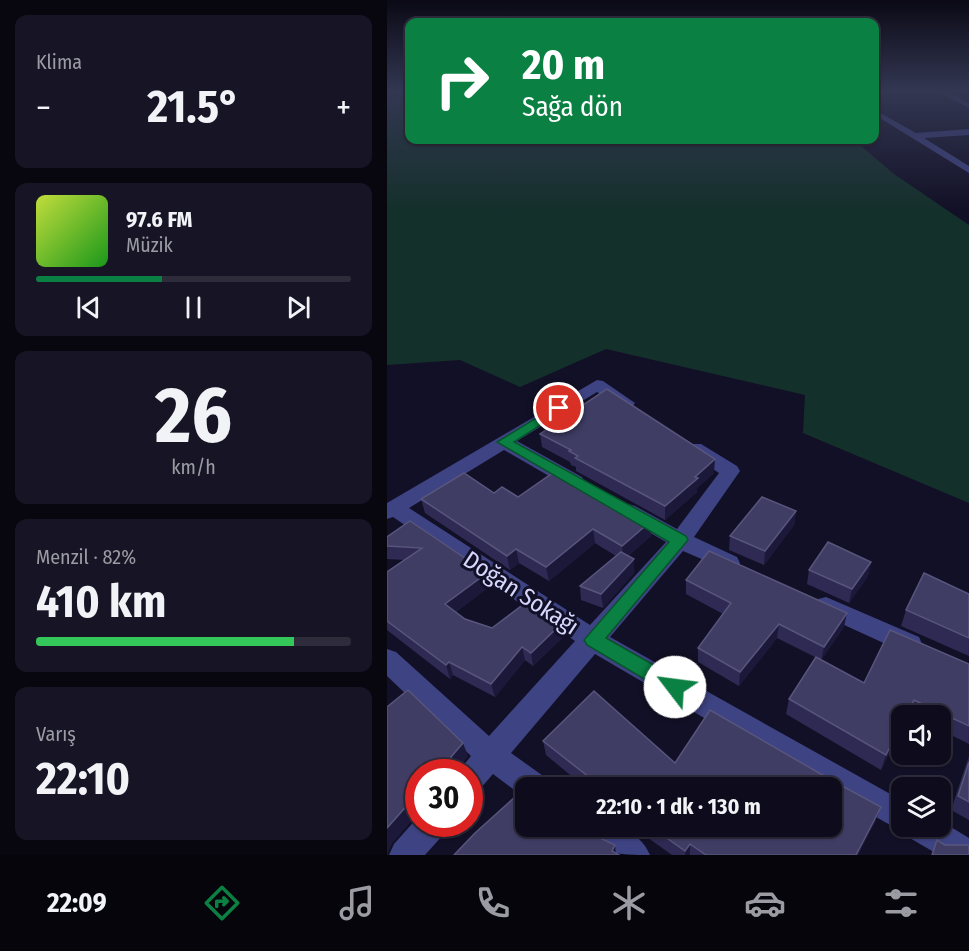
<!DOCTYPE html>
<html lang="tr">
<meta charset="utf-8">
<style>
body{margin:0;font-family:"Fira Sans Condensed",sans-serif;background:#171525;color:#f1f3f6;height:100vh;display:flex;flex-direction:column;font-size:22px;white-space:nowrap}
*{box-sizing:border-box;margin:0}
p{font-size:20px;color:#9b9ba3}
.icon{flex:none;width:33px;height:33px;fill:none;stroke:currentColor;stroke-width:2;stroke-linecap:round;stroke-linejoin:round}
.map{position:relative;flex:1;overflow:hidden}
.details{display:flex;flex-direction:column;gap:15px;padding:15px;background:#08070f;width:387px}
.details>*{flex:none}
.guide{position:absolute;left:18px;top:18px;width:474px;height:126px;border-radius:12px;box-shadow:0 2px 4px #0004,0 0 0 2px #2e2c3b;background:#0b8043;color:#fff;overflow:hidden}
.controls{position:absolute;left:504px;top:705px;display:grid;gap:12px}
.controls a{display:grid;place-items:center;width:60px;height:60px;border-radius:12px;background:#0e0c1c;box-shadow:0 2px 4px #0004,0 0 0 2px #2e2c3b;font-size:30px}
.speed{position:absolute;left:18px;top:759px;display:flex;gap:12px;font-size:30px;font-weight:700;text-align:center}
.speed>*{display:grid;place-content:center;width:78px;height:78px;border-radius:50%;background:#0e0c1c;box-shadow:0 2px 4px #0004,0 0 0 2px #2e2c3b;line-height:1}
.speed .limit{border:9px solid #d22;background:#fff;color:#111}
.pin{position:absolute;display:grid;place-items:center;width:51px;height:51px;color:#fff;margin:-26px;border:3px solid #fff;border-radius:50%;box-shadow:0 2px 6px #0007}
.me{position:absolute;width:66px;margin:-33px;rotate:300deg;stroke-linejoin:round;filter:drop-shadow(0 0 4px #0008)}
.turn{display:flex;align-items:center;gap:21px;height:126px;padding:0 18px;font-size:27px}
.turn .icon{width:78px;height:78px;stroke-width:2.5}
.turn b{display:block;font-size:42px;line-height:51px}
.big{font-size:45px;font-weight:700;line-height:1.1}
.details .tile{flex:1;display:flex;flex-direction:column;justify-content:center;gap:9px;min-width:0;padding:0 21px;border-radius:12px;background:#171525}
.details .dial{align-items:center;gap:0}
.dial b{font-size:78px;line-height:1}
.song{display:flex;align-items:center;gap:18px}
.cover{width:72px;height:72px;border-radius:9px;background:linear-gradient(135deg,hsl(70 70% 55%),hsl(120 70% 35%))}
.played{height:6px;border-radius:3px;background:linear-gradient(90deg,#0b8043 40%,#2e2c3b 40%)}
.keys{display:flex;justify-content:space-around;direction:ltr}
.heat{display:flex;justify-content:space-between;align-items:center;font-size:33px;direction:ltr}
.charge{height:9px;border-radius:4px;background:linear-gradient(90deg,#34c759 82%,#2e2c3b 0)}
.trip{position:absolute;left:128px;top:777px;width:327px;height:60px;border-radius:12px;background:#0e0c1c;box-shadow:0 2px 4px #0004,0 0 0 2px #2e2c3b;font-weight:700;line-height:60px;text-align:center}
.tab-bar{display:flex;height:96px;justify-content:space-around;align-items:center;background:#06050b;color:#9b9ba3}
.tab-bar .icon{width:42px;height:42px}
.tab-bar .on{color:#0b8043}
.tab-bar b{font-size:27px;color:#f1f3f6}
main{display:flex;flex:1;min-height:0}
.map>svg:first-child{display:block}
.green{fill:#14302b}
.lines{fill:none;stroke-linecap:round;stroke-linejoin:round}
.minor{fill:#3e4383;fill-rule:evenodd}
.wall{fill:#2e2a53}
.shaded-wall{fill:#1b1839}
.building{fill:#403d65;stroke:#58557d;stroke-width:1.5}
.route{fill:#0b8043;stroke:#07532c;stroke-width:1.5}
.labels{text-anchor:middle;stroke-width:6;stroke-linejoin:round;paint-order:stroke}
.near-street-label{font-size:24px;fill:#d7d7fd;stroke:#121026}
</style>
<main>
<section class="details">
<div class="tile"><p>Klima</p>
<div class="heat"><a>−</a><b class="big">21.5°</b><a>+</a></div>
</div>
<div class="tile">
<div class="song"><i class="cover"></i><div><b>97.6 FM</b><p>Müzik</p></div></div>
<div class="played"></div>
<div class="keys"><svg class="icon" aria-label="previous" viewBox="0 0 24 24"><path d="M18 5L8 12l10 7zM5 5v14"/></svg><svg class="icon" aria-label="pause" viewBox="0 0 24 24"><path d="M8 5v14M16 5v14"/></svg><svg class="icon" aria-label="next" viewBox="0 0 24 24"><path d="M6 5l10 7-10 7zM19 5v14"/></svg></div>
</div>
<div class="tile dial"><b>26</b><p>km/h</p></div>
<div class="tile"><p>Menzil · 82%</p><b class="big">410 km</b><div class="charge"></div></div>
<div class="tile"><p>Varış</p><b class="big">22:10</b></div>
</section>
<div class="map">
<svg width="582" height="855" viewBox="0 0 582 855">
<rect width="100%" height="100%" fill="#121026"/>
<polygon class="green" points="0,91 22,91 22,140 467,140 507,174 582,225 582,503 416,433 418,395 219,349 133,387 73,360 0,365"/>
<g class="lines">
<g class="minor">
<polygon points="12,91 22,91 22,96"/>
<polygon points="550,91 560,91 582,103 582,108"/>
<polygon points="488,110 529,133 582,129 582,135 537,138 582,166 582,173 488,115"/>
<path d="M 210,380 L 216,381 L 248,403 L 245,407 C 232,410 221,399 210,392 L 130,441 L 195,477 L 198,482 L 195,487 L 188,489 L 181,487 L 117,450 L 22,508 L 203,625 L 279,542 L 234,516 L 231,511 L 234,506 L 241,504 L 248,506 L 290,529 L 332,473 L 300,452 L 298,448 L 300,444 L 314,444 L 350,466 L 353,471 L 307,537 L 350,557 L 353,563 L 350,569 L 342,571 L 296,551 L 223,637 L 514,800 L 514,826 L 554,826 L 554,821 L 582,838 L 582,855 L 552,855 L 521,837 L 518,829 L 514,831 L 444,792 L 444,788 L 437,788 L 208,654 L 124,753 L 159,778 L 163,788 L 138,788 L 138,798 L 106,774 L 92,790 L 82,794 L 82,772 L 71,772 L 84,756 L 0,676 L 0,649 L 9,652 L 102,736 L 188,641 L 6,517 L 0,519 L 0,503 Z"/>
<polygon points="439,597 532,637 535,644 532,651 523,654 514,651 431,613 427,606 431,599"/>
<polygon points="32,816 32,824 60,824 56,835 38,855 2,855 7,844"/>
<path d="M 191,826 C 220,826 249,823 263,855 C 234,855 204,855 191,826 Z"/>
</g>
</g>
<g class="wall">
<polygon points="153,434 327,473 310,488 310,492 278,520 189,471 189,467 184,465 183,462 155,447"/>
<polygon points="107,493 263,522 264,536 241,556 247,573 216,608 194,600 193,586 229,556 208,543 162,581 132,563 123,570 38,513 34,499"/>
<polygon points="409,511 407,525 377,565 342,550 343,536"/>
<polygon points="23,521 100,573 103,586 69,612 78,619 105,628 177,636 146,666 138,660 108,697 66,675 63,679 0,630 0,572 18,560 0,559 0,537"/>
<polygon points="484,562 481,576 462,603 420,584 422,570"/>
<polygon points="299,580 457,627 434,660 477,683 582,664 582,744 554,730 554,716 523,716 521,715 494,770 399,714 402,699 428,657 390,638 352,686 311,662 311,648 336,614 299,594"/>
<polygon points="582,594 582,656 514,626 519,610"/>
<polygon points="0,707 81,756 70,769 72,772 32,772 32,814 30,814 5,843 0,854 1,855 0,855"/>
<polygon points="156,741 288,763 446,781 489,820 471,855 285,855 250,830 249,826 444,826 444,788 199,788 159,755"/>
<polygon points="582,756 582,820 564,810"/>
</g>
<g class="shaded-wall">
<polygon points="328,459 327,473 310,488 310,492 278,520 278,506"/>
<polygon points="409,511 407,525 377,565 378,551"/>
<polygon points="263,522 264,536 236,560 235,546"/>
<polygon points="206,529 208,543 162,581 159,567"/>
<polygon points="129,549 132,563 123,570 120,556"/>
<polygon points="247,559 247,573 216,608 214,594"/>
<polygon points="484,562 481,576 462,603 465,589"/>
<polygon points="100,573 103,586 62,617 58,604"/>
<polygon points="460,613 457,627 434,661 437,647"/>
<polygon points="175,623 177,636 146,666 144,653"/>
<polygon points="392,624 390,638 352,686 353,672"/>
<polygon points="135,647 138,660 108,697 104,684"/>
<polygon points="62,662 66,675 63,679 59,665"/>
<polygon points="514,724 514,729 494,770 499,755"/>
<polygon points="76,743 81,756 70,769 72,772 57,772 64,757"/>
<polygon points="24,801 30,814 5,843 0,855 0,828"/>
<polygon points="32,802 32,812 28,805"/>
<polygon points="494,807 489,820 471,855 469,855"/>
<polygon points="303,844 303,855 298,855 298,851"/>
<polygon points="228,845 229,855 225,851"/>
</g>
<g class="building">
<polygon points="220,389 328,459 308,477 311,478 278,506 188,458 191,456 182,451 184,450 153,434"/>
<polygon points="170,470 263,522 235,546 206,529 159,567 129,549 120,556 34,499 77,473 107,493 115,487 131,497"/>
<polygon points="375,497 409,511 378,551 343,536"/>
<polygon points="23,521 100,573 58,604 78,619 105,628 141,601 175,623 144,653 135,647 104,684 62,662 59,665 0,621 0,572 35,548 0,546 0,537"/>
<polygon points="441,542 484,562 465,589 422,570"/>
<polygon points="322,551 460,613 437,647 392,624 353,672 311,648 344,603 299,580"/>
<polygon points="234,552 247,559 214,594 193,586"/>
<polygon points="537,573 582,594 582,638 519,610"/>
<polygon points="503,630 582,664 582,726 527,700 519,716 514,716 514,724 499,755 402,699 429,657 477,683"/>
<polygon points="21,690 76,743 64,757 65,760 68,761 57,772 32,772 32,802 28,805 28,801 24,801 0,828 0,707"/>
<polygon points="207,691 288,763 323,710 439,777 445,777 446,781 494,807 469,855 319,855 303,844 298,851 263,826 444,826 444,788 217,788 207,781 156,741"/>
<polygon points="582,762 582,802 571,796"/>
<polygon points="143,783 148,788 138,788"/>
<polygon points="138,788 138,826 196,826 200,832 228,845 225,851 232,855 67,855 88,833"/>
<polygon points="550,840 558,845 580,845 582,846 582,855 545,855"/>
</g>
<linearGradient id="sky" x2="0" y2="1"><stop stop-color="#0a0915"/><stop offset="0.43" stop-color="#333752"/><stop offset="1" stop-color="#333752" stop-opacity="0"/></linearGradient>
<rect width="582" height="211" fill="url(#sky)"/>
<polygon class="route" points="172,404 177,405 179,408 177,410 127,442 299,536 301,540 219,638 295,681 298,687 295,693 288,696 281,693 200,645 197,640 282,542 110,442"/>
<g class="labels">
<g class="near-street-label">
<text transform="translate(134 593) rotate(33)" y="8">Doğan Sokağı</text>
</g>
</g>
</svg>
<div class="controls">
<a><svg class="icon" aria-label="sound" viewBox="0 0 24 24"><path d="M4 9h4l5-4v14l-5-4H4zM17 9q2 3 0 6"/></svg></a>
<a><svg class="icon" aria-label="layers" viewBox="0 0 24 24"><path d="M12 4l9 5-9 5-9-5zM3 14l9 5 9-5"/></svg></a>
</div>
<div class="speed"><div class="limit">30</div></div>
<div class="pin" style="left:172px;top:408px;background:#d93025"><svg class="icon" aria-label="arrive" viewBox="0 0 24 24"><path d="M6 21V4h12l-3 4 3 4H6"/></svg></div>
<svg class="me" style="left:288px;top:687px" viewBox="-20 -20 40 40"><circle r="19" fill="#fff"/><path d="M0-13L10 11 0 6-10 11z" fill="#0b8043"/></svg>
<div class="trip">22:10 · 1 dk · 130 m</div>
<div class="guide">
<div class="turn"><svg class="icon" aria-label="right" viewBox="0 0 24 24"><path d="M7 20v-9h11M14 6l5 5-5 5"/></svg><div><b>20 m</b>Sağa dön</div></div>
</div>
</div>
</main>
<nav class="tab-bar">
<b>22:09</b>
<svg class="icon on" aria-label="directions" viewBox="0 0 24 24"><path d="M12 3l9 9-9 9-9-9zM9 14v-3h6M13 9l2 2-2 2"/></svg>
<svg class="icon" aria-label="music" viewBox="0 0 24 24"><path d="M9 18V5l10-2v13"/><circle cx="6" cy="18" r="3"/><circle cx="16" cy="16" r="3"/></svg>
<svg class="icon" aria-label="phone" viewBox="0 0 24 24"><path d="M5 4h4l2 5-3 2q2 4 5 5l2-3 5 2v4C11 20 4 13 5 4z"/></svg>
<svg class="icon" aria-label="climate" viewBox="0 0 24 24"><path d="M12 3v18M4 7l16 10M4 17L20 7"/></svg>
<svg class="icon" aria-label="car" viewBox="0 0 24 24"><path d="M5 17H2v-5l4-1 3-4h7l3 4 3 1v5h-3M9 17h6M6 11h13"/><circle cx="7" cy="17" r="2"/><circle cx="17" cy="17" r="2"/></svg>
<svg class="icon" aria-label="filters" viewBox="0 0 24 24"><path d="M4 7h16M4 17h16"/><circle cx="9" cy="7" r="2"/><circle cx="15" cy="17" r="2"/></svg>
</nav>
